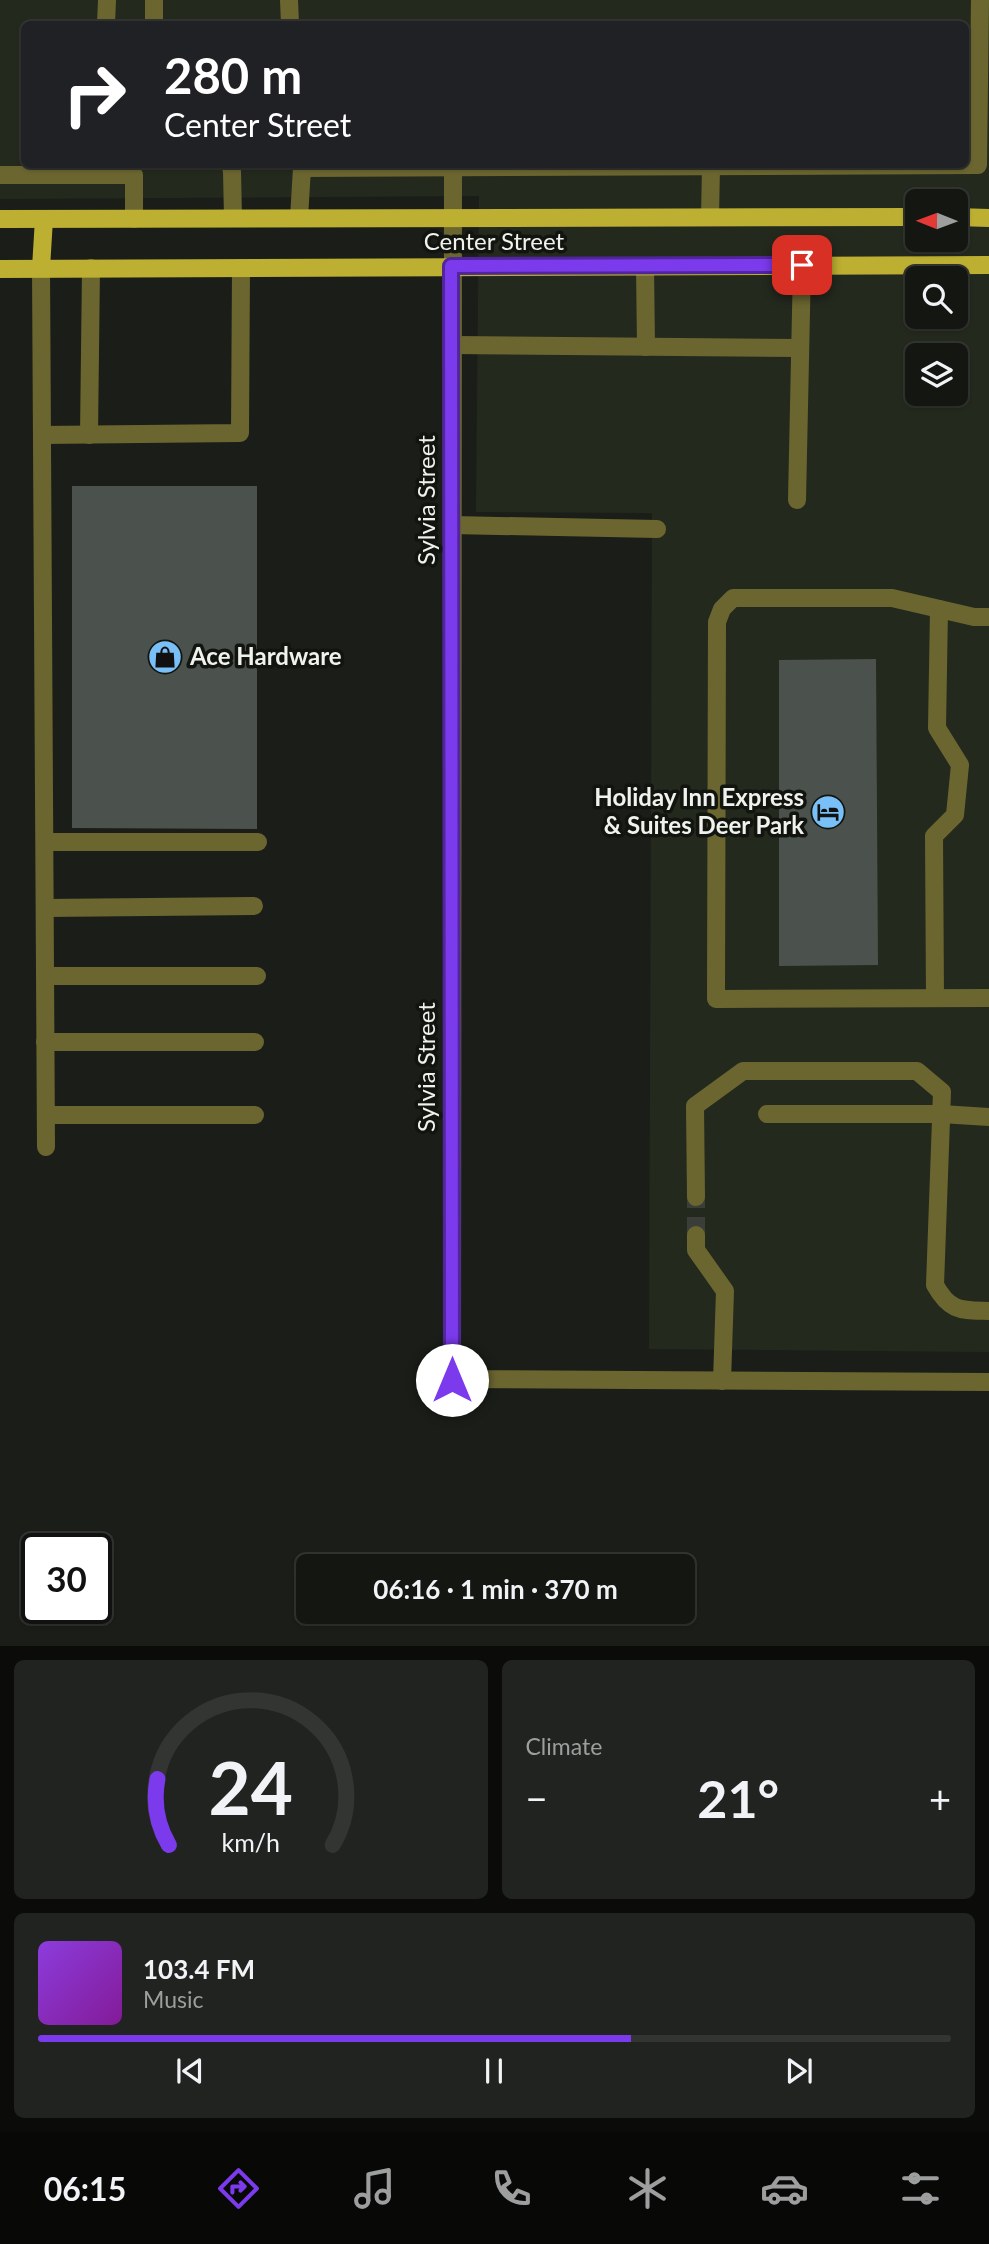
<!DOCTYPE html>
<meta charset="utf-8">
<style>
body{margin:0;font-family:Lato,sans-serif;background:#212320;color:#f1f3f6;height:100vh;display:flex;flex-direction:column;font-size:26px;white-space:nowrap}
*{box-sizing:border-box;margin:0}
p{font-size:23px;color:#9d9f9f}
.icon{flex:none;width:38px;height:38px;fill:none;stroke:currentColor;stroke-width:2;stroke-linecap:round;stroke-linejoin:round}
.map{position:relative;height:1646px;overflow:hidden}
.details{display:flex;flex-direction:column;gap:14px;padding:14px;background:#0b0c0a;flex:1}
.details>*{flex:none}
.top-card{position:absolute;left:21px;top:21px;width:948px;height:147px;border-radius:10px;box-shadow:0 2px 5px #0004,0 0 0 2px #333532;background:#202124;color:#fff;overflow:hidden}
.needle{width:46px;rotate:271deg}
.tools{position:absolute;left:905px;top:189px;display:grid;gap:14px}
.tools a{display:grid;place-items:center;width:63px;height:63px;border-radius:10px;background:#141612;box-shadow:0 2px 5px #0004,0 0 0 2px #333532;font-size:35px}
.speed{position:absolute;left:21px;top:1533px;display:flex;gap:14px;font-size:35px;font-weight:700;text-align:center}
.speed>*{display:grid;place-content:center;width:91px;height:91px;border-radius:50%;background:#141612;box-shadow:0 2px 5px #0004,0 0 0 2px #333532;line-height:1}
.speed .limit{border:4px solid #111;border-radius:10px;background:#fff;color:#111}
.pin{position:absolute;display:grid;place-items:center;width:60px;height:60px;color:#fff;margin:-30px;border-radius:14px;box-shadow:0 4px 10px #0006}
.me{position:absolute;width:77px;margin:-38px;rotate:0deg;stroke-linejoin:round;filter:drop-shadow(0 0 5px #0008)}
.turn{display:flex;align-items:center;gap:24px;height:147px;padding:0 28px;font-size:32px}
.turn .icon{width:91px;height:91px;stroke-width:2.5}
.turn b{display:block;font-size:49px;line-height:60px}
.big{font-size:52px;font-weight:700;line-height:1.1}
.details .card{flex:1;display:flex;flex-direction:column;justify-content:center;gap:10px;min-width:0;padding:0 24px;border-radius:10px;background:#212320}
.details .dial{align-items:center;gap:0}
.dial svg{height:182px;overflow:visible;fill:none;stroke:#333532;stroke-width:7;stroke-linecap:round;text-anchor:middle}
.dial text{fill:#f1f3f6;stroke:none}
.song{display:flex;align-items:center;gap:21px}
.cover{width:84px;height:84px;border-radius:10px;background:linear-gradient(135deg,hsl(270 70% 55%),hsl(290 70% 35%))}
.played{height:7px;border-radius:4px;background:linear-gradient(90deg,#7c3aed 65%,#333532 65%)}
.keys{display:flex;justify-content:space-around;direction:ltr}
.heat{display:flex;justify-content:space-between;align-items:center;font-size:38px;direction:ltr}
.details .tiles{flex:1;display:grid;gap:14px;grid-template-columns:1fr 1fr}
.card:last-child{grid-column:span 2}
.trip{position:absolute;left:296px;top:1554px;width:399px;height:70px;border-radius:10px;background:#141612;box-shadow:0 2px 5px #0004,0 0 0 2px #333532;font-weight:700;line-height:70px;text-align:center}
.tabs{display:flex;height:112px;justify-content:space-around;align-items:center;background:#080907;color:#9d9f9f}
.tabs .icon{width:49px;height:49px}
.tabs .selected{color:#7c3aed}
.tabs b{font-size:32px;color:#f1f3f6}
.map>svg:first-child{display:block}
.built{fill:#24291e;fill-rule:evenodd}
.building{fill:#4b514c}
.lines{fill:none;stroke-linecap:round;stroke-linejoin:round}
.minor-tunnel{stroke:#3b3e38;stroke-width:18;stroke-dasharray:18 9;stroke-linecap:butt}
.minor{stroke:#6b6630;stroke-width:18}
.major{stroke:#bcaf31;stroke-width:18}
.route-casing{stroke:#51269a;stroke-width:18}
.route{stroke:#7c3aed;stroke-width:12}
.labels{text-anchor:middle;stroke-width:7;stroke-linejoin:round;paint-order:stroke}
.street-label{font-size:24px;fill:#f0f2ee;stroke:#12150f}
.poi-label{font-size:24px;font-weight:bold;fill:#f0f2ee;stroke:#12150f;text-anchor:start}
</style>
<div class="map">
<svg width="989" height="1646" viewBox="0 0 989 1646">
<rect width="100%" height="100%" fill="#1b1e18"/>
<path class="built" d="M 0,0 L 989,0 L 989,1352 L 649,1349 L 652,513 L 476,512 L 479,196 L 0,199 ZM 24,24 L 966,24 L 966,164 L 24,164 ZM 917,201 L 956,201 L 956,240 L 917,240 ZM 917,278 L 956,278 L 956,317 L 917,317 ZM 917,355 L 956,355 L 956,394 L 917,394 Z"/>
<g class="building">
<polygon points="72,486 257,486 257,829 72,828"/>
<polygon points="876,659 878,965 779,966 779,660"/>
</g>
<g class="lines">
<polyline class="minor-tunnel" points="696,1235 696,1197"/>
<g class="minor">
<polyline points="289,0 290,24"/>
<polyline points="106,24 107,0"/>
<polyline points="154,24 154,0"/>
<polyline points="230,164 232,171 233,218"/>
<polyline points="302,164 302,168 978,165 980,0"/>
<polyline points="453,164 452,1379 989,1382"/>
<polyline points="0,175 134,175 134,219"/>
<polyline points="710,217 711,166"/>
<polyline points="299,218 302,168"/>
<polyline points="645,266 646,347"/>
<polyline points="41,268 46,1147"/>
<polyline points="452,345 800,348"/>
<polyline points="42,435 240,433 241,268"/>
<polyline points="89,435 91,268"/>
<polyline points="797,500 802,265"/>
<polyline points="452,525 657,529"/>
<polyline points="989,617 974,617 892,598 733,598 722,609 717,622 716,999 989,998"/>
<polyline points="45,842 258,842"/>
<polyline points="45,908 254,906"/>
<polyline points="45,976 257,976"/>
<polyline points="935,998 934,836 955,815 960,765 937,728 939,609"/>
<polyline points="45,1042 255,1042"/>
<polyline points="767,1114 941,1114 989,1117"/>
<polyline points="46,1115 255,1115"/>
<path d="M 696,1197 L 695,1106 L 743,1071 L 917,1071 L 942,1092 L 935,1285 C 950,1312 961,1310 989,1311"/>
<polyline points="696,1235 696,1250 725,1291 722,1381"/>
</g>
<g class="major">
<polyline points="956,217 989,218"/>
<polyline points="0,219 917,217"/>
<polyline points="41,268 44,219"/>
<polyline points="0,269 989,265"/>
</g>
</g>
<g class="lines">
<g class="route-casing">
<polyline id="route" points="452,1380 451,266 802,265"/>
</g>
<use href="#route" class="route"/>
</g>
<defs>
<g id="shop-disc" transform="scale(1.75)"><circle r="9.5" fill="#79bff8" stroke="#12150f"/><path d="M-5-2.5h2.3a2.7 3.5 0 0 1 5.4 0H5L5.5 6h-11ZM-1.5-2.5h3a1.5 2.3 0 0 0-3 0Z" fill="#111"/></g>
<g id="hotel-disc" transform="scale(1.75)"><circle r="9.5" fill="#79bff8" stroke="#12150f"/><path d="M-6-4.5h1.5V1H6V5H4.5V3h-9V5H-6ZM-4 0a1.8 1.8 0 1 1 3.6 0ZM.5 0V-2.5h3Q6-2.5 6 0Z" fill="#111"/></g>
</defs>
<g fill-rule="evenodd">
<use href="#shop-disc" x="165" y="657"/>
<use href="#hotel-disc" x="828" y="812"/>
</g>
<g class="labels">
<g class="street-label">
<text x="494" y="250">Center Street</text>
<text transform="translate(427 500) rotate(-90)" y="8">Sylvia Street</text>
<text transform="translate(427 1067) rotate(-90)" y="8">Sylvia Street</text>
</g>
<g class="poi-label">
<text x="190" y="665">Ace Hardware</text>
<text x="804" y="806" text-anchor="end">Holiday Inn Express<tspan x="804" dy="28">&amp; Suites Deer Park</tspan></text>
</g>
</g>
</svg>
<div class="tools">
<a><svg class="needle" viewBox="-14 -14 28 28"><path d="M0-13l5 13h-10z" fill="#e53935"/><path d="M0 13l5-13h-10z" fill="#9d9f9f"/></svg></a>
<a><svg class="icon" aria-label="search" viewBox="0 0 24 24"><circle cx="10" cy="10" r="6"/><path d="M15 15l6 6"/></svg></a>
<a><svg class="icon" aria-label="layers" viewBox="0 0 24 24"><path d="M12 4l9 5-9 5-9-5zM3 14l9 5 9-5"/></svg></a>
</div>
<div class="speed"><div class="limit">30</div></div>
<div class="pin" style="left:802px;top:265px;background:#d93025"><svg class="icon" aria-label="arrive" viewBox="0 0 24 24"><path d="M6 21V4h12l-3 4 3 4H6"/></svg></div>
<svg class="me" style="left:452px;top:1380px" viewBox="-20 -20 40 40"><circle r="19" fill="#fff"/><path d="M0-13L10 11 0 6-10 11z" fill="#7c3aed"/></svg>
<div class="trip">06:16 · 1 min · 370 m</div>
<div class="top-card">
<div class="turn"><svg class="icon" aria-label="right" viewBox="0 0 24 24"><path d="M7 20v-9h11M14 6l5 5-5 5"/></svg><div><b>280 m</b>Center Street</div></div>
</div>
</div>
<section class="details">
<div class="tiles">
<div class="card dial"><svg viewBox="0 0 100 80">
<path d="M14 69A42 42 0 1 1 86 69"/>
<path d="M14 69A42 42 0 0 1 9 40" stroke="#7c3aed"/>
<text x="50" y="56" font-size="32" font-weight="700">24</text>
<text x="50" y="72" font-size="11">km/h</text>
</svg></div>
<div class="card"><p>Climate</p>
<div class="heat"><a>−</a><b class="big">21°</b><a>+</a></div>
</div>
<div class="card">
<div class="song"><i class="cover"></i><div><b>103.4 FM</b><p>Music</p></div></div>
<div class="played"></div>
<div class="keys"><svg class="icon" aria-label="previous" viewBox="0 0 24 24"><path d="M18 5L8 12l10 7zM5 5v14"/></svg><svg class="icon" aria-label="pause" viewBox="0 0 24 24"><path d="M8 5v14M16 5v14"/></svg><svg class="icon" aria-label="next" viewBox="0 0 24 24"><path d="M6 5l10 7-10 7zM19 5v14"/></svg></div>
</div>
</div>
</section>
<nav class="tabs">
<b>06:15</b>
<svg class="icon selected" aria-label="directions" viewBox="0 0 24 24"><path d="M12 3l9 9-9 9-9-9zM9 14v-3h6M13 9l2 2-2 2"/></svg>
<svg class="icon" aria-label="music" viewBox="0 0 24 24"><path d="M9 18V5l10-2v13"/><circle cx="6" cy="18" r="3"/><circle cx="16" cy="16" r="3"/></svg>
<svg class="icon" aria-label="phone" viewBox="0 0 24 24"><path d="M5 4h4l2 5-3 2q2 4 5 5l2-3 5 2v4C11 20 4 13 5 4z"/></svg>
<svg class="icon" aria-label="climate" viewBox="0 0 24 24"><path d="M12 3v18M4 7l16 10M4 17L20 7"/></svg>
<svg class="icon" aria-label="car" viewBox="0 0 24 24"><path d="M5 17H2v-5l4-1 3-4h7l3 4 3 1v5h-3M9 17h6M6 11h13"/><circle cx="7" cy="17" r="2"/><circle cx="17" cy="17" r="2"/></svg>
<svg class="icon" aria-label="filters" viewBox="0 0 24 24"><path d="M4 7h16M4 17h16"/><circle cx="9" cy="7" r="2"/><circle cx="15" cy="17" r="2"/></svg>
</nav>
